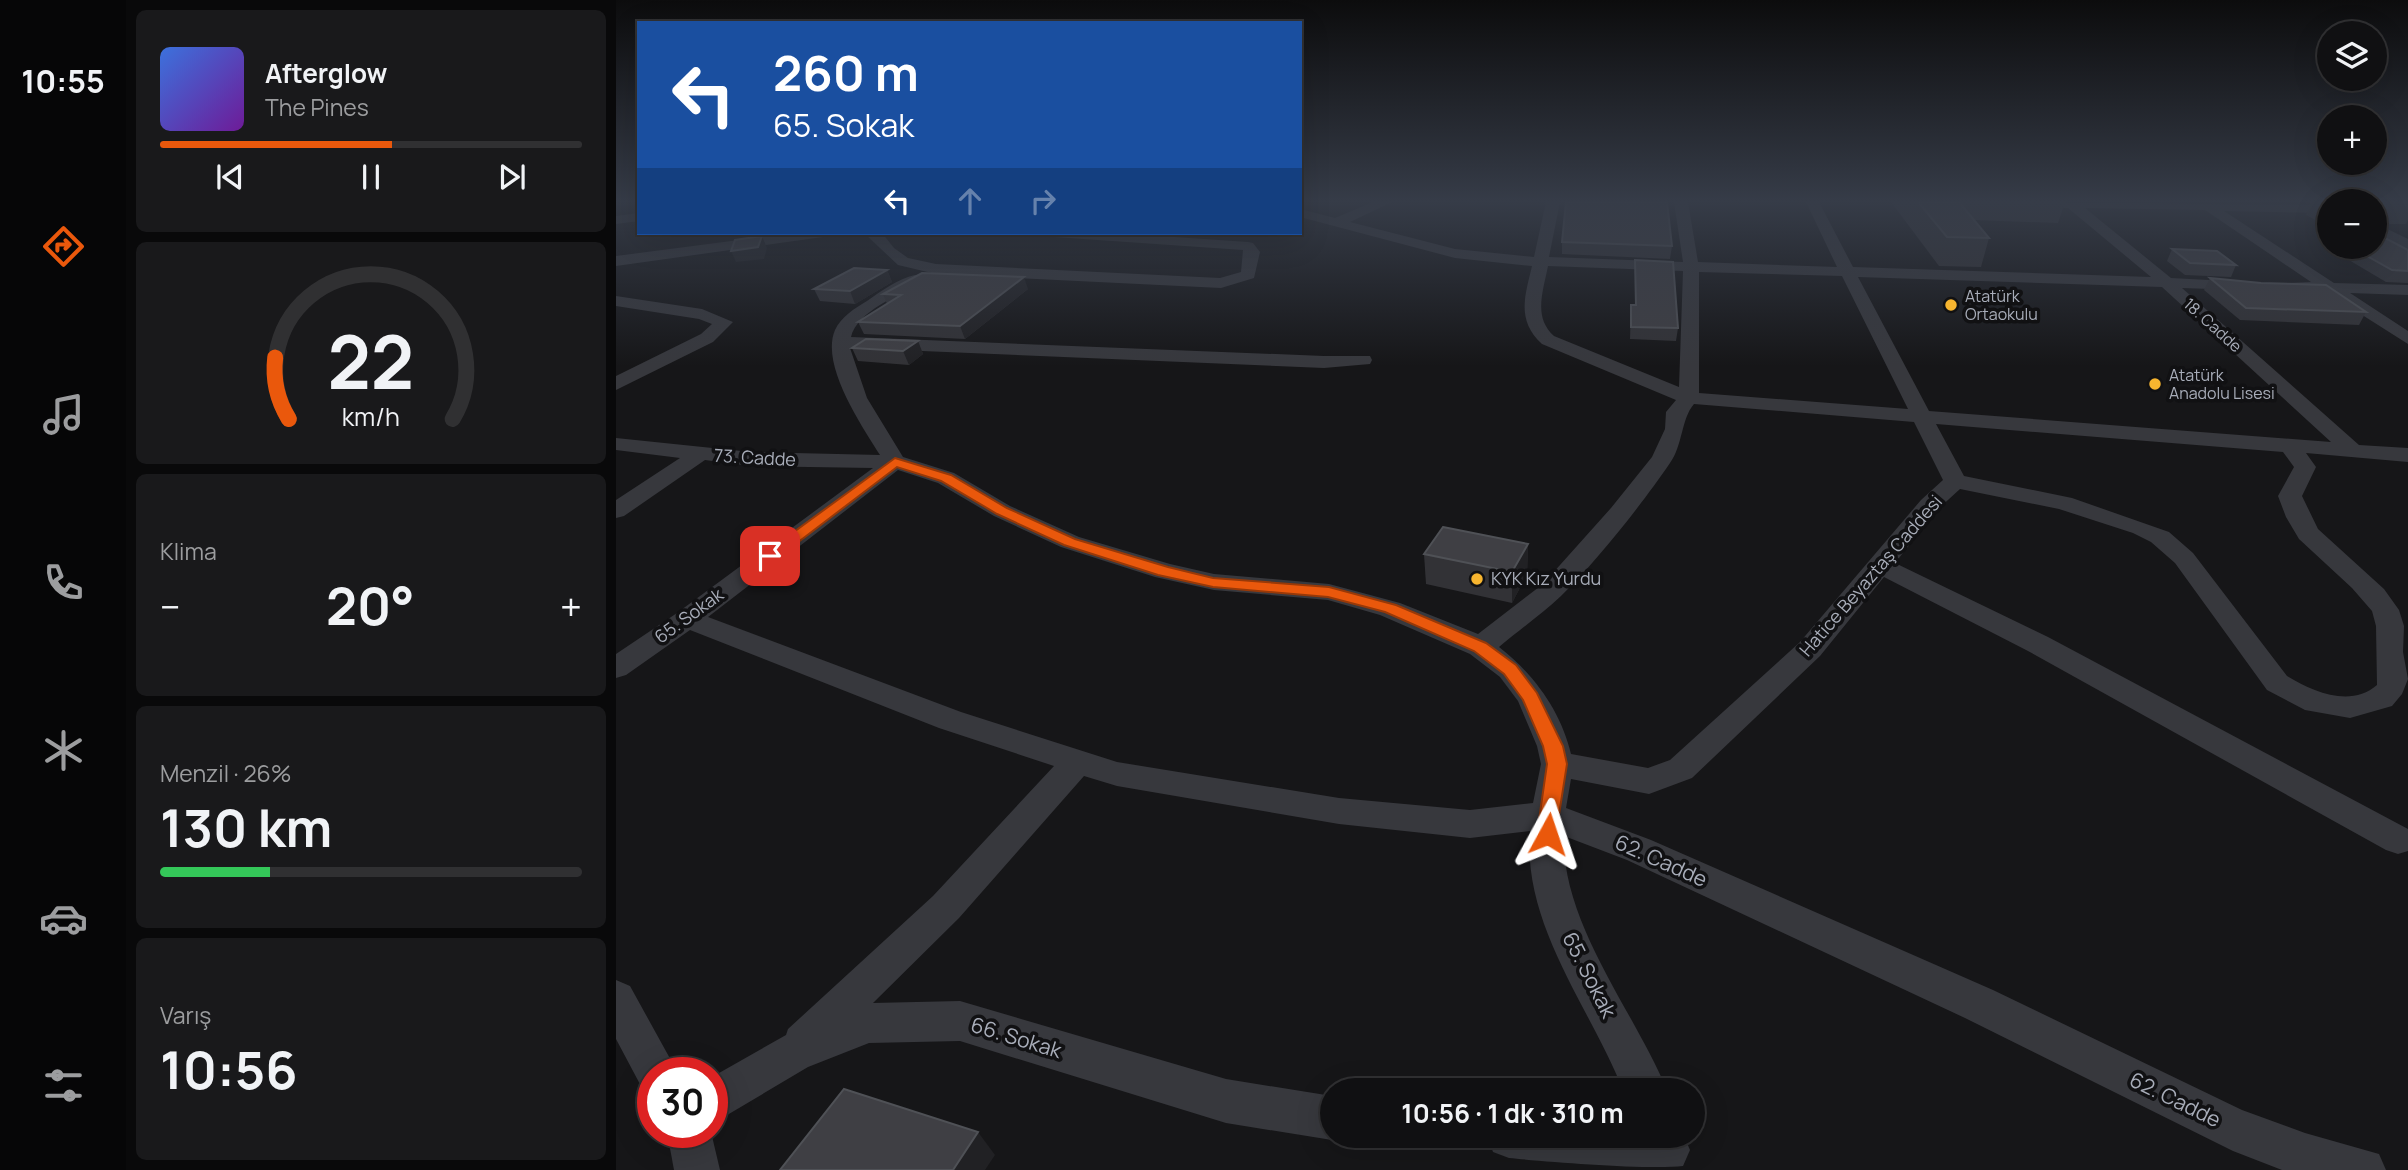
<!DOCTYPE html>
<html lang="tr">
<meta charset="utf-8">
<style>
body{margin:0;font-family:Manrope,sans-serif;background:#19191b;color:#f1f3f6;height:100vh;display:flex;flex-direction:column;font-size:26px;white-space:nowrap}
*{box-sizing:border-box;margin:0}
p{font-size:23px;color:#9c9d9f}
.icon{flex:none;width:38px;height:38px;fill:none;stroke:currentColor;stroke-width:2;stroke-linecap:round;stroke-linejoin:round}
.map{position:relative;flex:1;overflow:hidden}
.drawer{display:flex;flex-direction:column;gap:10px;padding:10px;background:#09090a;width:490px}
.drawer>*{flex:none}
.banner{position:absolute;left:21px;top:21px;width:665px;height:214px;border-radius:0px;box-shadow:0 7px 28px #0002,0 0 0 2px #303032;background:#1a4fa0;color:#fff;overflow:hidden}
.fabs{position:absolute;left:1701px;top:21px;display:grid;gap:14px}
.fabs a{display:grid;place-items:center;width:70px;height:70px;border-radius:50%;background:#101012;box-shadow:0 7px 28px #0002,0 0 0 2px #303032;font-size:35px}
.speed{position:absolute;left:21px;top:1057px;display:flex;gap:14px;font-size:35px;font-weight:700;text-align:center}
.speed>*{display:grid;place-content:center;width:91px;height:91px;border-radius:50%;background:#101012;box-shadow:0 7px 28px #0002,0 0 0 2px #303032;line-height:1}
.speed .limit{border:10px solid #d22;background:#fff;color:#111}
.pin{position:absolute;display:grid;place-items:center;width:60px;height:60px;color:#fff;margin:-30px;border-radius:14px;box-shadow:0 4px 10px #0006}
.me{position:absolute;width:77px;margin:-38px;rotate:5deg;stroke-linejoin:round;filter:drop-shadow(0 0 5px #0008)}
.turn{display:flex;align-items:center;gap:24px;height:147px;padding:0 21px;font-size:32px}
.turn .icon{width:91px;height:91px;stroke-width:2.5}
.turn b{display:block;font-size:49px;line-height:60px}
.lanes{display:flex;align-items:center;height:66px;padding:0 21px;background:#0003;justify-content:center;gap:35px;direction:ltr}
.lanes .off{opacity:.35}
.big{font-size:52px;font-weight:700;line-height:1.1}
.drawer .card{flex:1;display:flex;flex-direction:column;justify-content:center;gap:10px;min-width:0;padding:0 24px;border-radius:10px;background:#19191b}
.drawer .dial{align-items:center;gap:0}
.dial svg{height:182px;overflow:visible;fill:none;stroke:#303032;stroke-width:7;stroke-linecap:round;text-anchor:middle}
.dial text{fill:#f1f3f6;stroke:none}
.song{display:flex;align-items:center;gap:21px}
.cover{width:84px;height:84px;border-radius:10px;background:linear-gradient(135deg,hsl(220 70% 55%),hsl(280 70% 35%))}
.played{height:7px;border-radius:4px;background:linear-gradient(90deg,#ea580c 55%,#303032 55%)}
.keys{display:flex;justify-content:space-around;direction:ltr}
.heat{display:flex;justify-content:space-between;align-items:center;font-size:38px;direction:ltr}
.charge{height:10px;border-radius:5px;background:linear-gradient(90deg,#34c759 26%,#303032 0)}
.trip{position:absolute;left:704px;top:1078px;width:385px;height:70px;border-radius:35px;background:#101012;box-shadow:0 7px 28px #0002,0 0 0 2px #303032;font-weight:700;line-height:70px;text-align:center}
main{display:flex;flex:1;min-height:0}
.dock{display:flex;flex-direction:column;width:126px;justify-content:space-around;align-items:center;background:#060607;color:#9c9d9f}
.dock .icon{width:49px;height:49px}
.dock .active{color:#ea580c}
.dock b{font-size:32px;color:#f1f3f6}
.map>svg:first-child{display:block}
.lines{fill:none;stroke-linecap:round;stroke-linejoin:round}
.minor{fill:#37383d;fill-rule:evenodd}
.wall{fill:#323236}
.shaded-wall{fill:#212124}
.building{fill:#3f3f44;stroke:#4f5156;stroke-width:2}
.route{fill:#ea580c;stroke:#983908;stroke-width:2}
.poi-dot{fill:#f7b52f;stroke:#111113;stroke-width:2.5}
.labels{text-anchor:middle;stroke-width:7;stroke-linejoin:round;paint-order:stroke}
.far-poi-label{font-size:16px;fill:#a8adb9;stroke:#111113;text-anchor:start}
.far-street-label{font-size:16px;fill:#a8adb9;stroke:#111113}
.street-label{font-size:18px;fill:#a8adb9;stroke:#111113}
.poi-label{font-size:18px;fill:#a8adb9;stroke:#111113;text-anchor:start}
.near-street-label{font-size:21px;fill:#a8adb9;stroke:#111113}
</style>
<main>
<nav class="dock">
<b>10:55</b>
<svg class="icon active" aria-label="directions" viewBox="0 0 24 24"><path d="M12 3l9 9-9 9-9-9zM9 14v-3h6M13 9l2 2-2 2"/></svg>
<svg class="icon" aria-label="music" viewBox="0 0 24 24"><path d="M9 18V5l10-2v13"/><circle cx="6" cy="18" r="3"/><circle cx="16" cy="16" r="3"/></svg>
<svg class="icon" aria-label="phone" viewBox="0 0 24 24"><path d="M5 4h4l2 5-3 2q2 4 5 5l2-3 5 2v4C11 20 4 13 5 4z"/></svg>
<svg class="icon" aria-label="climate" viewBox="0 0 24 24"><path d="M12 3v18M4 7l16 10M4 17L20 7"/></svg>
<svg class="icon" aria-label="car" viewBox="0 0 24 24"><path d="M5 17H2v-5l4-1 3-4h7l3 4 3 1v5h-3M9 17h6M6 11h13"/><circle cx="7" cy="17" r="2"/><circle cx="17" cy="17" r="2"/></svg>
<svg class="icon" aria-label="filters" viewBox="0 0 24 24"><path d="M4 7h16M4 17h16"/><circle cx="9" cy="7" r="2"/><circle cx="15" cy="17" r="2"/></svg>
</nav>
<section class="drawer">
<div class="card">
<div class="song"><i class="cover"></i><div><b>Afterglow</b><p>The Pines</p></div></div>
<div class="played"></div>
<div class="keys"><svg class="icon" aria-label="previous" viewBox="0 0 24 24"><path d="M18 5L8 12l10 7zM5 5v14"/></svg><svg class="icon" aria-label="pause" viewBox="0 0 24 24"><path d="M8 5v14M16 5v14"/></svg><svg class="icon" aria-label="next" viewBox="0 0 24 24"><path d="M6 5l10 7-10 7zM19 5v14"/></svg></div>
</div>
<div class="card dial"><svg viewBox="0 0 100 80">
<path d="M14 69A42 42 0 1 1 86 69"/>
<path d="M14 69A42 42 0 0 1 8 42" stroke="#ea580c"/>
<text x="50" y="56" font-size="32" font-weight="700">22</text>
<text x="50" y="72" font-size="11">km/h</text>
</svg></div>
<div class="card"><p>Klima</p>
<div class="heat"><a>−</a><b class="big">20°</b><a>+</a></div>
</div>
<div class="card"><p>Menzil · 26%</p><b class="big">130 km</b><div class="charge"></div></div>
<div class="card"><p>Varış</p><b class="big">10:56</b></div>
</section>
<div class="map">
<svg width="1792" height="1170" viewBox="0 0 1792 1170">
<rect width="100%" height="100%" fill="#161618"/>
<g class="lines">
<g class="minor">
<path d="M 757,202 L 776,202 L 734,222 L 839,249 L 918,257 L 930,202 L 944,202 L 933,257 L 1067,262 L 1058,202 L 1072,202 L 1082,262 L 1221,267 L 1190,202 L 1203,202 L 1237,267 L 1535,277 L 1452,208 L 1376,206 L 1370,202 L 1713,205 L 1713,213 L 1608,211 L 1718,283 L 1792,285 L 1792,295 L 1734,293 L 1792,331 L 1792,344 L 1710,292 L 1671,289 L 1671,283 L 1695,282 L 1589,210 L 1469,208 L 1555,278 L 1631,282 L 1631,288 L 1625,290 L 1566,288 L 1743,445 L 1792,448 L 1792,462 L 1690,453 L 1700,467 L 1686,496 L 1702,529 L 1768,589 L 1783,610 L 1788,626 L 1787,652 L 1792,679 L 1786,694 L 1776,706 L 1734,718 L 1689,710 L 1651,690 L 1559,563 L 1535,542 L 1517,533 L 1443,509 L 1344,489 L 1321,510 L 1279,563 L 1432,637 L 1792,829 L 1792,851 L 1782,854 L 1770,850 L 1412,651 L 1268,577 L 1204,656 L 1076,778 L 1033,794 L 955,779 L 950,808 L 1035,840 L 1377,990 L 1626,1110 L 1689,1133 L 1763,1154 L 1770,1170 L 1666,1170 L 1617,1151 L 1349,1018 L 1011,860 L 948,836 C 945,922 1018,1011 1051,1090 L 1007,1090 C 974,1007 906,925 914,831 L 854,838 L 723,824 L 501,786 L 468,776 L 343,918 L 257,1003 L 344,1001 L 610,1079 L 716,1096 L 716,1136 L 727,1136 L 716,1140 L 610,1123 L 344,1041 L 253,1043 L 192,1067 L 96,1124 L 96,1077 L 170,1035 L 172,1029 L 317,896 L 438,766 L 323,728 L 74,630 L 10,675 L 0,678 L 0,654 L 61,613 L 257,468 L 135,466 L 89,460 L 8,516 L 0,518 L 0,500 L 64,458 L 0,450 L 0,438 L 135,452 L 264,455 C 246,426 204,365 219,330 C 225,317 239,308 251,301 C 265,291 282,279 299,275 L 305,277 L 305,283 C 284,295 241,311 235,337 L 708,356 L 754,356 L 756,360 L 754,364 L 708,368 L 234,348 L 251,398 L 287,457 L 338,473 L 394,506 L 463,537 L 554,564 L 598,574 L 713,584 L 784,603 L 862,634 L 927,584 L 995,508 L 1036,457 L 1049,429 L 1050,412 L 1060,400 L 926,344 C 900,320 909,296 916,266 L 839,258 L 684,217 L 684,209 L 719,218 ZM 932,266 L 1067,271 L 1063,387 L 938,336 C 917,317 927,292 932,266 ZM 1083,272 L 1226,276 L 1292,409 L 1083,393 ZM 1242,277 L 1546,287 L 1715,442 L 1313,411 ZM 1078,404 L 1298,422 L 1327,480 L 1305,500 L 1184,642 L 1054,760 L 1032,768 L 955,754 C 945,711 917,673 883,647 C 903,630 926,614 945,596 C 981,561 1026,504 1054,463 C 1067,445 1065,419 1078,404 ZM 1320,424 L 1667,452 L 1678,467 L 1662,496 L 1670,517 L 1683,539 L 1736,588 L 1756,611 L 1760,626 L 1761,685 C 1735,708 1697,692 1671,676 L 1577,553 L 1553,532 L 1456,498 L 1348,476 ZM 282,470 L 322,483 L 378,516 L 445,547 L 539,577 L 598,590 L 712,600 L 764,615 L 854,654 L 884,677 L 902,701 L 921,746 L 925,764 L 917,803 L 854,810 L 723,798 L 501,762 L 345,712 L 92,617 Z"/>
<polygon points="23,213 23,221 0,224 0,216"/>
<polygon points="1759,223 1792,239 1792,249 1759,233"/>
<polygon points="177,233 214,233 207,237 0,266 0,256"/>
<polygon points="248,233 266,233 278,248 292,258 320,264 604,278 625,272 627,250 438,237 431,233 499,233 632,242 637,243 644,252 638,278 605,288 320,274 282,265"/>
<polygon points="0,296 86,309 117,322 97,342 0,390 0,376 85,334 96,324 83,319 0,306"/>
<polygon points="0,980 14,986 62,1073 37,1073 37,1093 26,1088 0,1039"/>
<polygon points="51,1132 95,1132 104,1170 58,1170"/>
<path d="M 871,1136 L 1068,1136 L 1074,1150 L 1067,1166 C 1033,1170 933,1162 893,1158 L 877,1152 Z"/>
</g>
</g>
<g class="wall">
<polygon points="1275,202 1449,202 1442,223 1358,220 1373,238 1365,267 1323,266"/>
<polygon points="1684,202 1713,202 1713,223 1705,223 1690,215 1696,203"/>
<polygon points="1759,202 1792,202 1792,220 1790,224 1767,224 1759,221"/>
<polygon points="946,242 1056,246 1054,259 946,254"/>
<polygon points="1718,247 1759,247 1792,250 1792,283 1770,282 1716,250"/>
<polygon points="1556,249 1620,265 1615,277 1569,275 1551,261"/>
<polygon points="1019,260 1062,328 1060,341 1014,339 1015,305 1019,305"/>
<polygon points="271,270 276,282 239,304 204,301 198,289"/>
<polygon points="1594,278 1750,312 1743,325 1624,320 1588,290"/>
<polygon points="412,289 349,339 248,334 242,322 271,304 267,294"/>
<polygon points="302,341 307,354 293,365 242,361 236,348"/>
<polygon points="912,544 911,574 896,603 810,584 808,554"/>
</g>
<g class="shaded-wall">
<polygon points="128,233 155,233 130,236"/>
<polygon points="146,236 151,248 148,259 120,262 115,251"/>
<polygon points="271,270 276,282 239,304 234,291"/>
<polygon points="408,277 412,289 349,339 344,326"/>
<polygon points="302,341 307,354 293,365 287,351"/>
<polygon points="912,544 911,574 896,603 896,572"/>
<polygon points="362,1132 379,1155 369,1170 337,1170"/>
</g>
<g class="building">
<polygon points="950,202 1051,202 1056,246 946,242"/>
<polygon points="1302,202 1343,202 1373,238 1331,237"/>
<polygon points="146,236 142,247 115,251 119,240"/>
<polygon points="1759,239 1771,239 1792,250 1792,271 1776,270 1735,247 1759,247"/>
<polygon points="1556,249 1601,251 1620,265 1574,263"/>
<polygon points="1019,260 1057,262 1062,328 1015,327 1015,305 1020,305"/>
<polygon points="238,268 271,270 234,291 198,289"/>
<polygon points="306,273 408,277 344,326 242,322 285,295 267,294"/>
<polygon points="1594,278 1645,283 1710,285 1750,312 1630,308"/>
<polygon points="250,339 302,341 287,351 236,348"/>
<polygon points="827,527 912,544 896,572 808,554"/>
<polygon points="228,1089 362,1132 337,1170 164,1170"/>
</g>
<linearGradient id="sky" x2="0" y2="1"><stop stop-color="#0c0c0d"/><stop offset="0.55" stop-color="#363c48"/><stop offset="1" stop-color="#363c48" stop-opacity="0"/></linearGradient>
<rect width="1792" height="366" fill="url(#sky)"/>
<polygon class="route" points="279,458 335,475 391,508 459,539 552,567 597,578 713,587 780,605 870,643 900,665 921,693 947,746 951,764 939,840 932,842 924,840 921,834 931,764 927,746 907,700 888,674 858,651 769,612 712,597 597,587 542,575 448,545 381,514 325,481 281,467 160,559 149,559 149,553"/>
<g class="poi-dot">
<circle cx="1335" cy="305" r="7"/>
<circle cx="1539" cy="384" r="7"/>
<circle cx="861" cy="579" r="7"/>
</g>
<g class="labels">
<g class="far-poi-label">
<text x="1349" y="302">Atatürk<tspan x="1349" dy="18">Ortaokulu</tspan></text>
<text x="1553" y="381">Atatürk<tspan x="1553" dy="18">Anadolu Lisesi</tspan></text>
</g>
<g class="far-street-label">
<text transform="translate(1597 325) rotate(42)" y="6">18. Cadde</text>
</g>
<g class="street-label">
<text transform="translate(139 458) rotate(3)" y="6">73. Cadde</text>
<text transform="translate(1255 576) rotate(-49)" y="6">Hatice Beyaztaş Caddesi</text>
<text transform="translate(73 616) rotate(-36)" y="6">65. Sokak</text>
</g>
<g class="poi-label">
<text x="875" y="585">KYK Kız Yurdu</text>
</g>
<g class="near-street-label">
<text transform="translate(1045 861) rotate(24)" y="7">62. Cadde</text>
<text transform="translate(973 975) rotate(63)" y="7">65. Sokak</text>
<text transform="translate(400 1038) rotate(17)" y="7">66. Sokak</text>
<text transform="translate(1559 1100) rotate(26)" y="7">62. Cadde</text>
</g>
</g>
</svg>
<div class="fabs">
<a><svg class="icon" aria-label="layers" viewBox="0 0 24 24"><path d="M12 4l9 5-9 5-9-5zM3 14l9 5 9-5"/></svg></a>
<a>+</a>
<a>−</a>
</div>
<div class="speed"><div class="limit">30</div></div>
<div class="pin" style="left:154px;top:556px;background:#d93025"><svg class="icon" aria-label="arrive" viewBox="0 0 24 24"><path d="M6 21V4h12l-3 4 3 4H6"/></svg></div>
<svg class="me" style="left:932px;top:834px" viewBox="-20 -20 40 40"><path d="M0-17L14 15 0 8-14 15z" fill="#ea580c" stroke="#fff" stroke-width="4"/></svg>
<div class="trip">10:56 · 1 dk · 310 m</div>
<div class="banner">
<div class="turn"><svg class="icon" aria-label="left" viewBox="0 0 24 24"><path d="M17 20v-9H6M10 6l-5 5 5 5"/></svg><div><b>260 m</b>65. Sokak</div></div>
<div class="lanes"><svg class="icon" aria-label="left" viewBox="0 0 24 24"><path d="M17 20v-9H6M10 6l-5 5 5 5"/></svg><svg class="icon off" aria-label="ahead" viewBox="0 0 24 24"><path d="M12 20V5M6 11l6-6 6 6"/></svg><svg class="icon off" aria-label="right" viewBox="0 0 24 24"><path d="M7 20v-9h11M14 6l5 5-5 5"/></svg></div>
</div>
</div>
</main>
